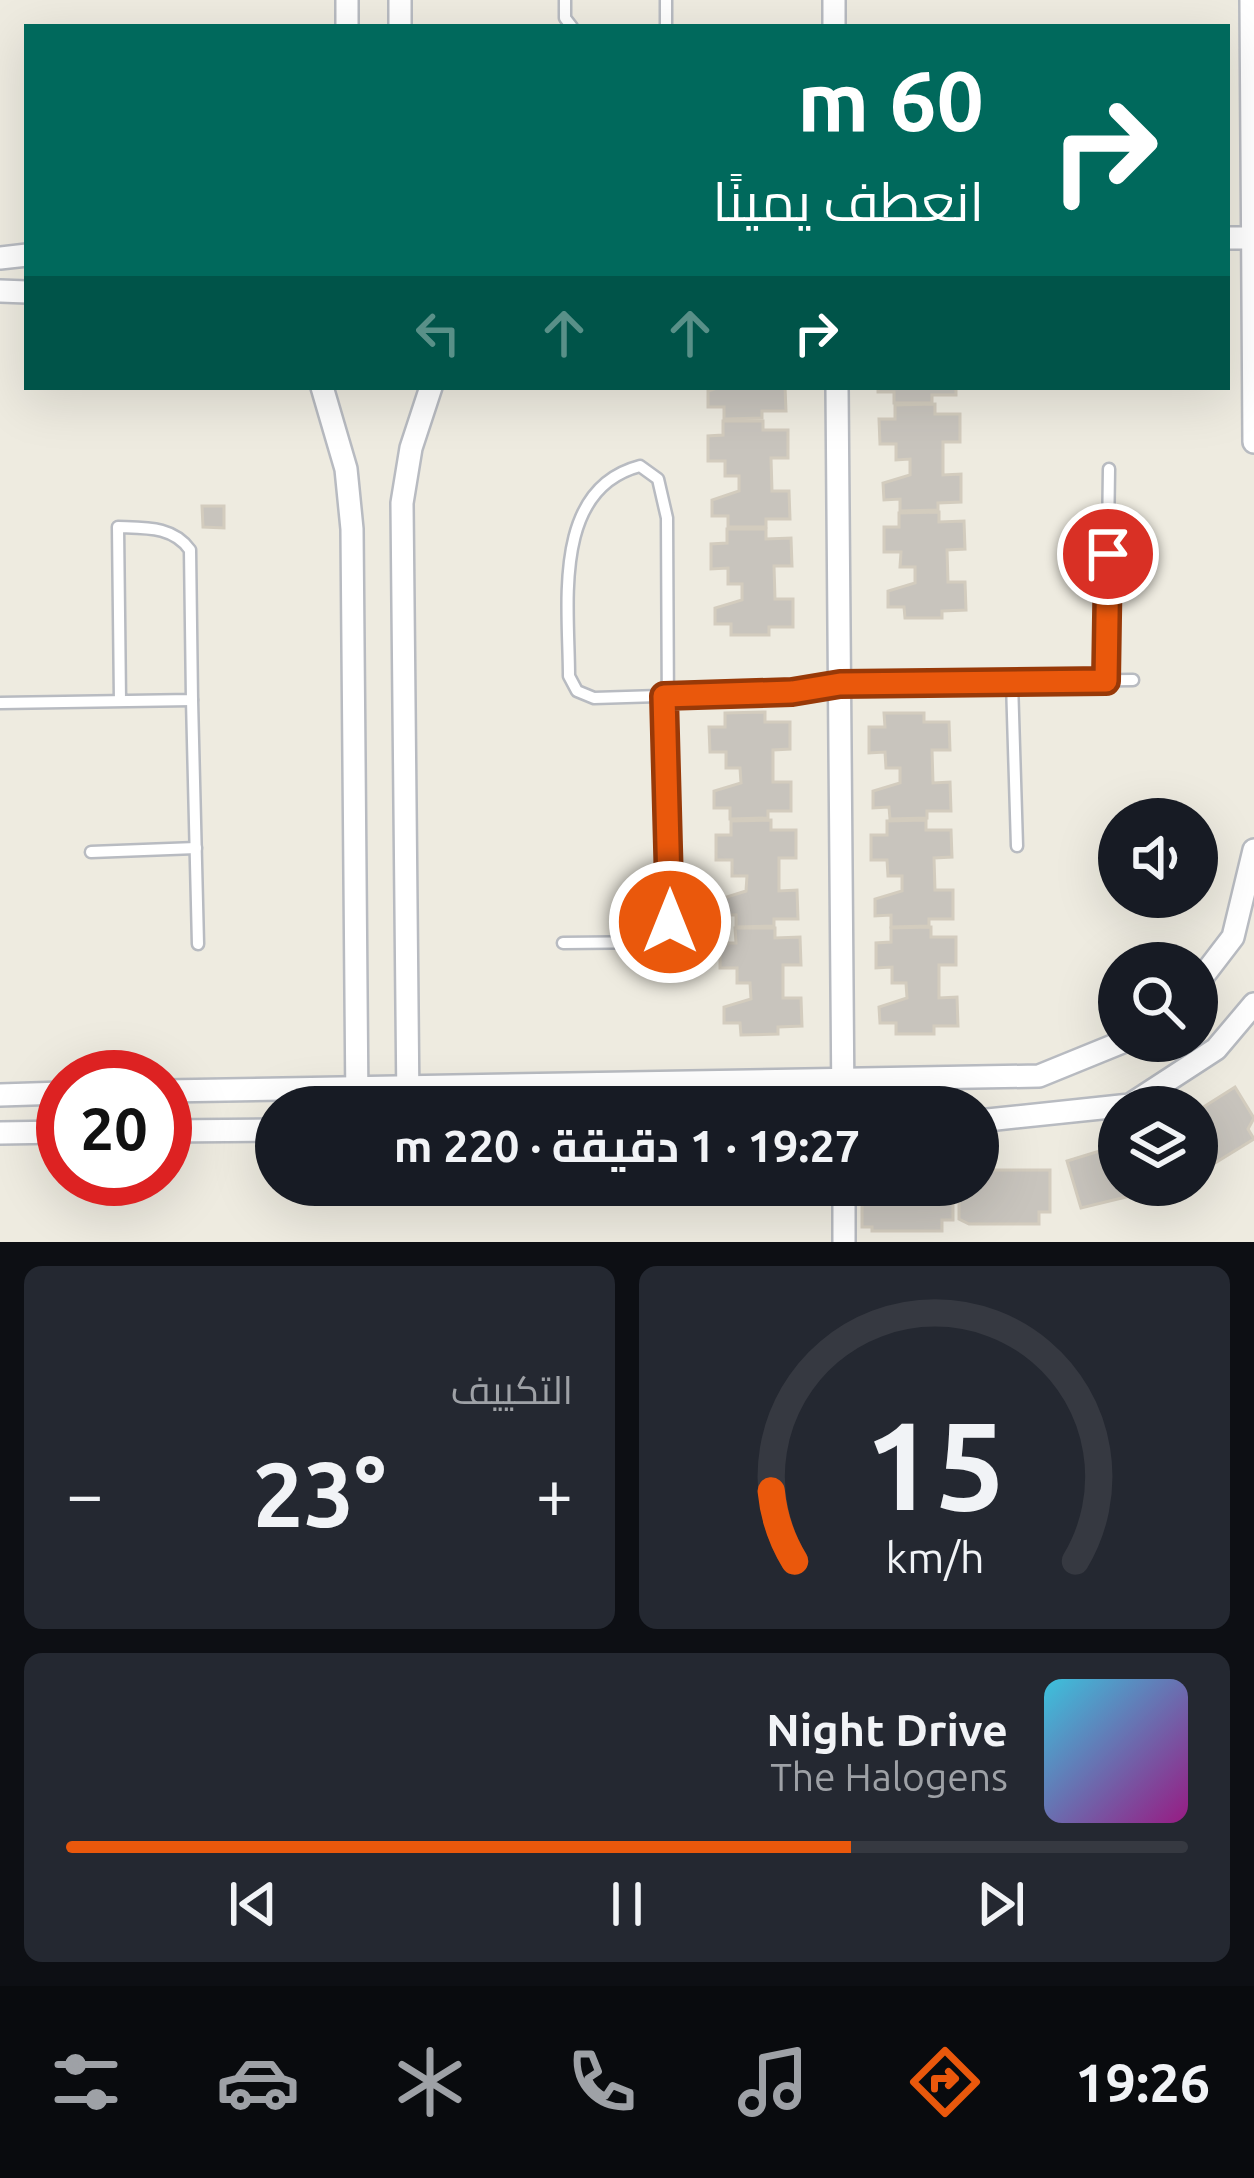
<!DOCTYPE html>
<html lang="ar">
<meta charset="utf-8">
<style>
body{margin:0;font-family:Ubuntu,Cairo,sans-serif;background:#242831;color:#f1f3f6;direction:rtl;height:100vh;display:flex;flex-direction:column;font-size:45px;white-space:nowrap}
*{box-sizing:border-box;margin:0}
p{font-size:39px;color:#9ea1a6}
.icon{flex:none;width:66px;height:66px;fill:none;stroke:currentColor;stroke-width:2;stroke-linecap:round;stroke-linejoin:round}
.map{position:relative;height:1242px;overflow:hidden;direction:ltr}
.side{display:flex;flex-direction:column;gap:24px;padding:24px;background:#0d0f14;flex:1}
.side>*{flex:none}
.guide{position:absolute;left:24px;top:24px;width:1206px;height:366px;border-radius:0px;box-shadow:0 12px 48px #0002;direction:rtl;background:#00695c;color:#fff;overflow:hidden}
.fabs{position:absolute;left:1098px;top:798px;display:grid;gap:24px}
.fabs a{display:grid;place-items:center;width:120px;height:120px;border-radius:50%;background:#171b24;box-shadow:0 12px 48px #0002;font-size:60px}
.speed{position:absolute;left:36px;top:1050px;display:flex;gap:24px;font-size:60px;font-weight:700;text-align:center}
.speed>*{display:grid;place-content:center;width:156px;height:156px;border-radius:50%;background:#171b24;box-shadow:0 12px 48px #0002;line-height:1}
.speed .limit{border:18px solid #d22;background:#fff;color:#111}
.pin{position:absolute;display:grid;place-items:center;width:102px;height:102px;color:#fff;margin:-51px;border:6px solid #fff;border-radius:50%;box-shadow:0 3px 12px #0007}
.me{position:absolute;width:132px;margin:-66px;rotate:0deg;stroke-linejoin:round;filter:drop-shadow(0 0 9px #0008)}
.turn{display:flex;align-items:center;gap:42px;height:252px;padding:0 48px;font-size:54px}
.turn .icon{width:156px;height:156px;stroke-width:2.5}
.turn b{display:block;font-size:84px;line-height:102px}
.lanes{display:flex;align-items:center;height:114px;padding:0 48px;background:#0003;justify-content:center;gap:60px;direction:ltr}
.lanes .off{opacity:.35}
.big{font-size:90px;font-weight:700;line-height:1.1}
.side .widget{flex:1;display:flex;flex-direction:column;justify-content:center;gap:18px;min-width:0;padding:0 42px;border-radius:18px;background:#242831}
.side .dial{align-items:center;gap:0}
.dial svg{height:312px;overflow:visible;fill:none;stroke:#363941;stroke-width:7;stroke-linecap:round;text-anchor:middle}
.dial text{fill:#f1f3f6;stroke:none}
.song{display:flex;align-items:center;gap:36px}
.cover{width:144px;height:144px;border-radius:18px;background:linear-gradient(135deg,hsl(190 70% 55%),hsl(310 70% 35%))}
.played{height:12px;border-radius:6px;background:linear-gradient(90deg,#ea580c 70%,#363941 70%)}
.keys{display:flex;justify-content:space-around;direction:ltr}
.heat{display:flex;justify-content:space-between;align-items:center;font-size:66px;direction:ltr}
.side .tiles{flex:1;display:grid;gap:24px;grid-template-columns:1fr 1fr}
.widget:last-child{grid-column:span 2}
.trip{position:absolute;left:255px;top:1086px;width:744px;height:120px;border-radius:60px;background:#171b24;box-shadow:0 12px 48px #0002;font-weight:700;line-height:120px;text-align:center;direction:rtl}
.dock{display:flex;height:192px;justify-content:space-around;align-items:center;background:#090b0e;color:#9ea1a6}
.dock .icon{width:84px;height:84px}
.dock .current{color:#ea580c}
.dock b{font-size:54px;color:#f1f3f6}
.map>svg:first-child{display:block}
.building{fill:#c8c4bd;stroke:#d3ccbe;stroke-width:3}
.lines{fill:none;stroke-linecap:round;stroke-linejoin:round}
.service-casing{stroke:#b8bbc1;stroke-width:15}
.minor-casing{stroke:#b8bbc1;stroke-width:26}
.service{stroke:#fff;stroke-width:10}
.minor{stroke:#fff;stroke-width:21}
.route-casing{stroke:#983908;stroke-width:30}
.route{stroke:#ea580c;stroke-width:21}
</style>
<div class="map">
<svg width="1254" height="1242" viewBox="0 0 1254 1242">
<rect width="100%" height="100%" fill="#eeebe0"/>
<g class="building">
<polygon points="720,387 785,387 786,411 762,411 762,418 724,419 724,407 708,407 708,391"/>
<polygon points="878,387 956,387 956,395 932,395 932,403 894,403 894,392 878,392"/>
<polygon points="935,404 935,414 960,414 960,442 943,442 943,475 961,474 961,502 938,503 938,510 900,511 900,499 884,500 883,483 910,475 910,459 896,460 896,444 880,444 879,419 895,419 895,405"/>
<polygon points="723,421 763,421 763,430 788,430 788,458 771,458 772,491 789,491 790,519 766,519 766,527 728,527 728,516 712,516 712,500 739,491 739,476 725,476 725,461 708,461 708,436 723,435"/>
<polygon points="202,506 224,506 224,528 203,527"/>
<polygon points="939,512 939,522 964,521 965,549 947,550 948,582 965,582 966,610 942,611 942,618 905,618 904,607 888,607 888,591 915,583 915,567 900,567 901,552 884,552 884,527 899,527 899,513"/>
<polygon points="727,529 766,529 766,539 791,538 792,566 774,566 775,599 793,599 793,627 769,627 769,635 731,635 731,624 715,624 715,608 742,600 742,584 728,584 728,568 711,569 711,544 727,543"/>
<polygon points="765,712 765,722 790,722 790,749 773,750 773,782 791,782 791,811 768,811 768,818 730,819 730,808 714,808 714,791 741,783 740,768 726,768 726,752 710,752 709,727 725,727 725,713"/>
<polygon points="884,713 924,713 924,722 949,722 950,750 932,750 933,783 950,782 951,811 927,811 927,818 890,819 889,807 873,808 873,791 900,783 900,768 886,768 885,752 869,753 869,727 885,727"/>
<polygon points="771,820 771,830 796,830 796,858 779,858 779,891 797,890 798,919 774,919 774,926 736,927 736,915 720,915 720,899 746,891 747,876 732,876 732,860 716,860 716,835 731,835 731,821"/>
<polygon points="926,820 926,830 951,830 952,857 934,858 935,890 953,890 953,919 929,919 929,926 891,927 891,915 875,916 875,899 902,891 902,876 888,876 887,860 871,860 871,835 887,835 887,821"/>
<polygon points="931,927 931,937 956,937 956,965 939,965 939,998 957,997 958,1026 934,1026 934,1034 896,1034 896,1023 880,1023 879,1007 907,998 906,983 892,983 892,967 876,968 876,943 891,942 891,928"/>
<polygon points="735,928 775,928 775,938 800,937 801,965 783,965 783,998 801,998 802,1026 778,1027 778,1034 741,1035 740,1023 724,1023 724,1007 751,999 750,983 737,983 737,968 720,968 720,943 736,943"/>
<polygon points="1235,1087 1254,1118 1248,1129 1254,1139 1197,1174 1197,1111"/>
<polygon points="1119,1145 1119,1185 1159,1189 1081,1208 1067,1161"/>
<polygon points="978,1170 1050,1170 1050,1212 1039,1212 1039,1224 969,1224 959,1219 959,1185 978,1185"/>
<polygon points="862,1185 953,1185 953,1220 942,1220 942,1231 872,1231 872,1227 862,1227"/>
</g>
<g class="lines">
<g class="service-casing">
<g id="service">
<polyline points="565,0 565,18 572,27"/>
<polyline points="666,0 666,27"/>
<polyline points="1106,681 1109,469"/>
<polyline points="1012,682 1017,846"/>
<polyline points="192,700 198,944"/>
<path d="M 0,703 L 192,700 L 190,550 C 173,526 145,528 118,527 L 120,701"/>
<polyline points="91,852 196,848"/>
<path d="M 563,943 L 660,942 L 669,922 L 667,518 L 658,479 L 640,466 C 551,489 569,606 569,676 L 577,691 L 594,698 L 792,692 L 840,684 L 1133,680"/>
</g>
</g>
<g class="minor-casing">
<g id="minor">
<polyline points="400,0 400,27"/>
<polyline points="834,0 834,27"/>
<polyline points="1251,0 1254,442"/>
<polyline points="347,27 347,0"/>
<polyline points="1227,238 1254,238"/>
<polyline points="0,258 27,255"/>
<polyline points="0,291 27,292"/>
<polyline points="322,387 346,469 352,529 357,1107"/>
<polyline points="837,387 843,1107"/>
<polyline points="1197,984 1233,937 1254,850"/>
<polyline points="165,1091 1039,1076 1125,1041"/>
<polyline points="0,1095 63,1093"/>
<polyline points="408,1107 402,503 411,448 431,387"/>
<polyline points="978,1121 1130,1105 1216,1049 1254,1004"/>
<polyline points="165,1131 276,1130"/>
<polyline points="0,1133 63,1132"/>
<polyline points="844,1185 844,1242"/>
</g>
</g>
<use href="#service" class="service"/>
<use href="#minor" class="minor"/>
</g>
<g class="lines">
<g class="route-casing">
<polyline id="route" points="670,922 664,696 792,692 840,684 1106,681 1108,554"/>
</g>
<use href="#route" class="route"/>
</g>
</svg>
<div class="fabs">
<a><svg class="icon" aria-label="sound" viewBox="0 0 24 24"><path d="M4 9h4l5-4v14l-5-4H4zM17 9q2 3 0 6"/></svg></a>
<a><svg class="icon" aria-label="search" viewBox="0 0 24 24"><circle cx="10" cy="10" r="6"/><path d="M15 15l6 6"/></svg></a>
<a><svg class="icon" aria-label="layers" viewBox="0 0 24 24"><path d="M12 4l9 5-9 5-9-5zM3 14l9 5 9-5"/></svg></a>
</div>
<div class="speed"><div class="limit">20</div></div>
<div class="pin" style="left:1108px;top:554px;background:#d93025"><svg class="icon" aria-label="arrive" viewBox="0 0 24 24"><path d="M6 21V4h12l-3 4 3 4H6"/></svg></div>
<svg class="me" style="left:670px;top:922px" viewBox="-20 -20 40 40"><circle r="17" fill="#ea580c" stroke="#fff" stroke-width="3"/><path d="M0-11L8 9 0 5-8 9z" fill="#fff"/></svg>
<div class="trip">19:27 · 1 دقيقة · 220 m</div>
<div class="guide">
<div class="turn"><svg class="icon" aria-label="right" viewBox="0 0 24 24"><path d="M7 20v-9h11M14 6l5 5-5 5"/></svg><div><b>60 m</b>انعطف يمينًا</div></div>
<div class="lanes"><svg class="icon off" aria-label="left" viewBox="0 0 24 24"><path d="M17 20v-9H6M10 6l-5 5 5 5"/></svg><svg class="icon off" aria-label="ahead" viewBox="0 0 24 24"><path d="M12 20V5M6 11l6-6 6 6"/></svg><svg class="icon off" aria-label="ahead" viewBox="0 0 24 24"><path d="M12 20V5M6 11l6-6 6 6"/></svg><svg class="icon" aria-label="right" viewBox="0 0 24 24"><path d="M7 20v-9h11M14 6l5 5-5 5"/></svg></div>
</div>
</div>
<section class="side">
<div class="tiles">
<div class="widget dial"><svg viewBox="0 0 100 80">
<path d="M14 69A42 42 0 1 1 86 69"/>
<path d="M14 69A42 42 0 0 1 8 51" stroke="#ea580c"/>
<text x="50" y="56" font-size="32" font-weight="700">15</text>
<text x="50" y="72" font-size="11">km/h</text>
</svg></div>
<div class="widget"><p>التكييف</p>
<div class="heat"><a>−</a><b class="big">23°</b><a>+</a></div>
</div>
<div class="widget">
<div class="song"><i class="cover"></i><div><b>Night Drive</b><p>The Halogens</p></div></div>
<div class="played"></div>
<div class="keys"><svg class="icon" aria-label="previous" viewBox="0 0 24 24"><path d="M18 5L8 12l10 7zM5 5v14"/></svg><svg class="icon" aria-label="pause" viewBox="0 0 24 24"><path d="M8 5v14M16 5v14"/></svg><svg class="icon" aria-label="next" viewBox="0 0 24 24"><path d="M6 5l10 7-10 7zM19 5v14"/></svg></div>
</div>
</div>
</section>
<nav class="dock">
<b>19:26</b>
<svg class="icon current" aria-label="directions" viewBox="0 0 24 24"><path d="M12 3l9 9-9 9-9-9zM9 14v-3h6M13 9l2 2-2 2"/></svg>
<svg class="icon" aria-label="music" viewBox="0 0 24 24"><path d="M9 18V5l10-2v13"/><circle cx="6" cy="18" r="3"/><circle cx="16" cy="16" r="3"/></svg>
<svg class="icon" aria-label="phone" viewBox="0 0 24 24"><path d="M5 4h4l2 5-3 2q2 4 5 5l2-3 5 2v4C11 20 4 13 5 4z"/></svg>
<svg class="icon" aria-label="climate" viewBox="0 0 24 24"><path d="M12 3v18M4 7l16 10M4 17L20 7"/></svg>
<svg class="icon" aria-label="car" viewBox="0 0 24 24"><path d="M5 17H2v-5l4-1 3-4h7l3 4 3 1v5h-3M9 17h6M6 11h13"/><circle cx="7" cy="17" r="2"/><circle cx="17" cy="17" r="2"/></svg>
<svg class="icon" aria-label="filters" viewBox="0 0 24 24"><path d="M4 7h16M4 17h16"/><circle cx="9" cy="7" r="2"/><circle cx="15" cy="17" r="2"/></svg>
</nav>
